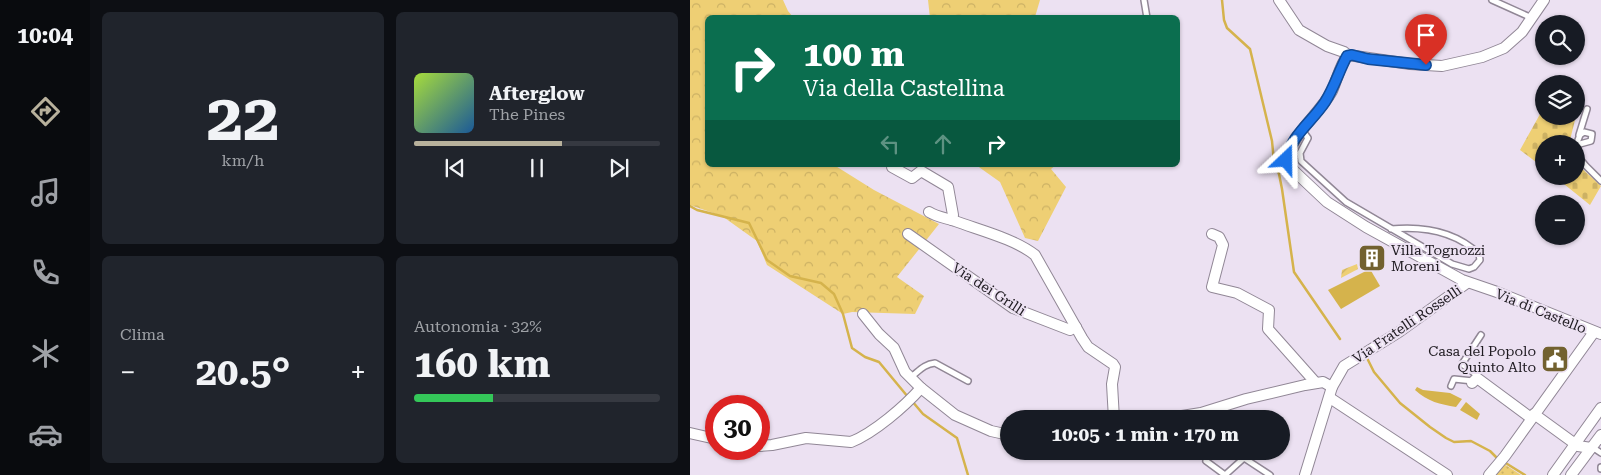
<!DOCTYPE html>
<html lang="it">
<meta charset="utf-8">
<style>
body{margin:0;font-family:"Roboto Serif",serif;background:#20242c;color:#f1f3f6;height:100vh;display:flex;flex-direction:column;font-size:19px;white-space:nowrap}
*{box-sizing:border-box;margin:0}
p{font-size:16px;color:#9ea1a6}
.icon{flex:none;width:28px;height:28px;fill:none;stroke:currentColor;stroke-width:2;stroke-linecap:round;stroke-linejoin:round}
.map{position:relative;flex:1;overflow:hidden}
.details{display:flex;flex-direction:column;gap:12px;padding:12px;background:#0d0f14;width:600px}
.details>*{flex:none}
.banner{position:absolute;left:15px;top:15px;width:475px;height:152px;border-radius:8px;box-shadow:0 1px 4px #0004;background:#0b6e4f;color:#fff;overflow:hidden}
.buttons{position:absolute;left:845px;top:15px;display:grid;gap:10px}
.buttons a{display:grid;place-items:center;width:50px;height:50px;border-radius:50%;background:#171b24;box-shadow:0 1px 4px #0004;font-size:25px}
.speed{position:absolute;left:15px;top:395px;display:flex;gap:10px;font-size:25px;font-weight:700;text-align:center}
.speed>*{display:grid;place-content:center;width:65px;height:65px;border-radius:50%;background:#171b24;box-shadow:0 1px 4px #0004;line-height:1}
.speed .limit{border:8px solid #d22;background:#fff;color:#111}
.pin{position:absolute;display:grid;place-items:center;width:42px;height:42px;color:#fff;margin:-51px -21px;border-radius:50% 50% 50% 0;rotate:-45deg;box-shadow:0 0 5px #0007}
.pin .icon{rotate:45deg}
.me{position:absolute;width:55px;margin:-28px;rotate:23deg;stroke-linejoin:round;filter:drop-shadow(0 0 4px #0008)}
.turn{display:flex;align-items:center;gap:18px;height:105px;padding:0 15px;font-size:22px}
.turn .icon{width:65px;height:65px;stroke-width:2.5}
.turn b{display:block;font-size:35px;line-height:42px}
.lanes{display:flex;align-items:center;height:48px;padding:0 15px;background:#0003;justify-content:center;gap:25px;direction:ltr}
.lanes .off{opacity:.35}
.big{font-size:38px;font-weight:700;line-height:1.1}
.details .tile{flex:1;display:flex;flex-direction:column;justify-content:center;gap:8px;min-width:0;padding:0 18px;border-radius:8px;background:#20242c}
.details .dial{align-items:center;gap:0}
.dial b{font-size:65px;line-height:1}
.song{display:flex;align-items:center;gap:15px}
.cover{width:60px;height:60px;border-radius:8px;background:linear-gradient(135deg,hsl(80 70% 55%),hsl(210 70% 35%))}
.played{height:5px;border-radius:2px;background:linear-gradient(90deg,#b8b19c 60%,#363941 60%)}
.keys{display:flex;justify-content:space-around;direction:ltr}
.heat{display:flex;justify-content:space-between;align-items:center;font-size:28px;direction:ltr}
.charge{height:8px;border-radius:4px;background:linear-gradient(90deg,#34c759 32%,#363941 0)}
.details .tiles{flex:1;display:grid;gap:12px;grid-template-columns:repeat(2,1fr)}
.trip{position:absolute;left:310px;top:410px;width:290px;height:50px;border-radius:25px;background:#171b24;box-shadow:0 1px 4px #0004;font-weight:700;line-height:50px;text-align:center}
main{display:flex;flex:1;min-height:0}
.menu{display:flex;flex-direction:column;width:90px;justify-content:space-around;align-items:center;background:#090b0e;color:#9ea1a6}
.menu .icon{width:35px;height:35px}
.menu .selected{color:#b8b19c}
.menu b{font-size:22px;color:#f1f3f6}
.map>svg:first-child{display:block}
.grass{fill:url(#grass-dots)}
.forest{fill:url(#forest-crowns)}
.cemetery{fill:url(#cemetery-stones)}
.garden{fill:url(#garden-furrows)}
.water{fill:#d5b34c}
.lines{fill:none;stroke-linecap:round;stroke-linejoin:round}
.stream{stroke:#d5b34c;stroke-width:2.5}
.lane-casing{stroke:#918796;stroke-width:8}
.street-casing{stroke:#918796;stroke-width:12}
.lane{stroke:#fff;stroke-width:5}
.street{stroke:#fff;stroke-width:10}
.route-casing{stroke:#114b97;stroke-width:12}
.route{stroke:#1a73e8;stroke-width:9}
.labels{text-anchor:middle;stroke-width:4;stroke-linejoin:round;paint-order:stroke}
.poi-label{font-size:14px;fill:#1f1b21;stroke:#ece1f2;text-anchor:start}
.street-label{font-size:14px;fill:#1f1b21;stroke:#ece1f2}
</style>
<main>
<nav class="menu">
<b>10:04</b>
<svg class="icon selected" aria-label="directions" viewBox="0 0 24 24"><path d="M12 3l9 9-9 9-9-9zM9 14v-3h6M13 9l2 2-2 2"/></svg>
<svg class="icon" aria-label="music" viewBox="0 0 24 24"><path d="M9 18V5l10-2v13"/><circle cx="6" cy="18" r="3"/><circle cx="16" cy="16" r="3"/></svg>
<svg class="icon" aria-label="phone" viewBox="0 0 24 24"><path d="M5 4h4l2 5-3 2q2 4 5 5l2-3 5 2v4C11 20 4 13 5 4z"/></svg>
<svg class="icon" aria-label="climate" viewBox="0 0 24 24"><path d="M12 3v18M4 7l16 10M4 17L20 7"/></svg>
<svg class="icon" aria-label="car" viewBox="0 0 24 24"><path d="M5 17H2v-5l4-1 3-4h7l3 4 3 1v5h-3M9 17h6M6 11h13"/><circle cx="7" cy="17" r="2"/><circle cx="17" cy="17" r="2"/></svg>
</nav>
<section class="details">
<div class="tiles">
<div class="tile dial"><b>22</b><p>km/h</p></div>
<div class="tile">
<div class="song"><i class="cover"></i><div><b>Afterglow</b><p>The Pines</p></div></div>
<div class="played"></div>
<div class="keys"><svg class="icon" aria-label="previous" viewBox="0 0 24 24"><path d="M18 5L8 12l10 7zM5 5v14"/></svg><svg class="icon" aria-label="pause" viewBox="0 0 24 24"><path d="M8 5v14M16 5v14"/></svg><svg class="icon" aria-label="next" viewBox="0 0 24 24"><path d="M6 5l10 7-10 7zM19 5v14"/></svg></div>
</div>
<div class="tile"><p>Clima</p>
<div class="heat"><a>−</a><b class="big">20.5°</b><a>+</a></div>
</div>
<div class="tile"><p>Autonomia · 32%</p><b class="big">160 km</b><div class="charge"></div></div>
</div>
</section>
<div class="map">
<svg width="911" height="475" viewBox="0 0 911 475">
<defs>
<pattern id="grass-dots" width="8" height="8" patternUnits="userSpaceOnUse" patternTransform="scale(1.25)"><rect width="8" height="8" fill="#eecf74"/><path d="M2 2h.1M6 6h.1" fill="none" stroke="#ccb164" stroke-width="1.8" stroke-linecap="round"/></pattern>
<pattern id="forest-crowns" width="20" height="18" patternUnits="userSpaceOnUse" patternTransform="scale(1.25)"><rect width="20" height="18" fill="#eecf74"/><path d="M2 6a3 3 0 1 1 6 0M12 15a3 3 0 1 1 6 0" fill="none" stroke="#ccb164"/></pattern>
<pattern id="cemetery-stones" width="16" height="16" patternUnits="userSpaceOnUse" patternTransform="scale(1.25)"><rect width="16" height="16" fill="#eecf74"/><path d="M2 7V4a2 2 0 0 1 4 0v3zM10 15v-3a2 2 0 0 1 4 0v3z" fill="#ccb164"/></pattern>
<pattern id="garden-furrows" width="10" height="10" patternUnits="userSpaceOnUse" patternTransform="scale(1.25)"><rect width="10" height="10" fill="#eecf74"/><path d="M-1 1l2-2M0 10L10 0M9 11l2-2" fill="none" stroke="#ccb164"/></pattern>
</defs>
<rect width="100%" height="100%" fill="#ece1f2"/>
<polygon class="grass" points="811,462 831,475 801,475"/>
<g class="forest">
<polygon points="0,0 93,0 98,11 103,17 18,18 18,165 144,165 184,190 249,224 207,277 234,296 225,314 162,312 153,314 77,265 67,241 32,216 0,205"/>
<polygon points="238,0 350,0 345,17 240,18"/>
<polygon points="286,165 366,165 361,169 376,187 348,241 335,238 310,182"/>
</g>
<g class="cemetery">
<polygon points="854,107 854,116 886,116 879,144 854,144 854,168 830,150"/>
<polygon points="886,163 911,186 900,205 864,176 886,176"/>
</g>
<polygon class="garden" points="667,264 668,269 651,278 652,270"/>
<g class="water">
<polygon points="680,269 690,286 651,309 638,290"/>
<path d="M 727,387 L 733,390 L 760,393 L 772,399 L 766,407 C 750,404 738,402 725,390 Z"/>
<polygon points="776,402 790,414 787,420 770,410"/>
</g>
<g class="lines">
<g class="stream">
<polyline points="532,0 534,20 537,28 560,49 582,141 584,162 589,174 592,189 604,272 650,339"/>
<polyline points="0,206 7,210 59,223 77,260 100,276 131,283 144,294 153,314 162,348 175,357 189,362 218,397"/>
<polyline points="677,358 684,372 710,403 740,427 756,438 764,442 781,441 800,451 809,460"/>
<polyline points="222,401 233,414 267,438 278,475"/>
<polyline points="814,462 835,475"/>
</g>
<g class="lane-casing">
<g id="lane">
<polyline points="454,0 457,18"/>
<polyline points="802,0 842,18"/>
<path d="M 612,130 L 618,138 L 610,153 L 611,161 L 656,202 L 762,264 L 779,269 L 784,267 L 790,260 L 789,254 C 765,231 733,226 701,229"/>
<polyline points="889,135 897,109"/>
<polyline points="886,148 890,144 901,141 902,134 894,132 890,135 888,140"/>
<polyline points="886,154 896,166 911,181"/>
<polyline points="788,376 772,364 791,335"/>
<path d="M 221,377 C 229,371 234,364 245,363 L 278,381"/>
<polyline points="761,386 764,379 783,381"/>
<polyline points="902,447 911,453"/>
<polyline points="516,461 535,475 554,458 580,475"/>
<polyline points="911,467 911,469"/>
</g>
</g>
<g class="street-casing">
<g id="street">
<polyline points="589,0 609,30 637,46 654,52 658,55 720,64 752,66 792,57 814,48 832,32 854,0"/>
<path d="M 658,55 C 650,64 647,80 642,91 C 628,116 603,132 597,160 L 603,170 L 637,202 L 676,227 L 772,280 L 807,292 L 911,334"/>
<polyline points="202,167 222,178 231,171 258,187 263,215 262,220"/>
<path d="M 239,212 C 247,217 256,218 265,221 C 289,230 325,239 345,255 L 392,338 L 398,347 L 423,364 L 425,367 L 422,384 L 424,419"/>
<polyline points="218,234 323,308 380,330 386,327"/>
<polyline points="522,234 529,237 533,245 522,287 547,293 579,310 578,329 626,383"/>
<polyline points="173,314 189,334 204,348 215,372 231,388 265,415 301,431 319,435"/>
<polyline points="782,383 787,378 841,418"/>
<polyline points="640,398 757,475"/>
<polyline points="844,414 888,446 901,448"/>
<polyline points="473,419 511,413 556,399 615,385 633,382 642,387"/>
<polyline points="0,433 26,439"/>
<path d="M 69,446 L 82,445 L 116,438 L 161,442 C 184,433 215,406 231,388"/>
<polyline points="615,475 642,387 654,366 709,332 777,283"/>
<polyline points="799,475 815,456 904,332"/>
<polyline points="863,475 911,408"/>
<polyline points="881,475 911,435"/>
</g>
</g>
<use href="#lane" class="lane"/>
<use href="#street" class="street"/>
</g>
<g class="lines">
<g class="route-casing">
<path id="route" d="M 596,160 C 602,134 621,123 635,102 C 644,88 649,71 657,56 L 662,55 L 678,59 L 736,65"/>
</g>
<use href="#route" class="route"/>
</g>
<defs>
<g id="building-square" transform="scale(1.4375)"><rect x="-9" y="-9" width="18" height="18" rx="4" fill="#72612f" stroke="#ece1f2"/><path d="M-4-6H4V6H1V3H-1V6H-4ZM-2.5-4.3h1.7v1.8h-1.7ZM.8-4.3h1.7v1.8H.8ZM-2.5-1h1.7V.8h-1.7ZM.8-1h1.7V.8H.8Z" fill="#fff"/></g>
<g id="civic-square" transform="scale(1.4375)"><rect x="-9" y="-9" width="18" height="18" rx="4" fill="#72612f" stroke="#ece1f2"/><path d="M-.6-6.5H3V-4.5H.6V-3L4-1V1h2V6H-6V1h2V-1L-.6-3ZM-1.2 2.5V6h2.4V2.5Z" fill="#fff"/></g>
</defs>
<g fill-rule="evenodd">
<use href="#building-square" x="682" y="258"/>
<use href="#civic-square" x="865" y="359"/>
</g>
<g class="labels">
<g class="poi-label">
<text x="701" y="255">Villa Tognozzi<tspan x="701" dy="16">Moreni</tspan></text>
<text x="846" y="356" text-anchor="end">Casa del Popolo<tspan x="846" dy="16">Quinto Alto</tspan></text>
</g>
<g class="street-label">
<text transform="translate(299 289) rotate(33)" y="5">Via dei Grilli</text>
<text transform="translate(851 311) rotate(22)" y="5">Via di Castello</text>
<text transform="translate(717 324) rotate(-34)" y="5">Via Fratelli Rosselli</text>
</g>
</g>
</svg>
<div class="buttons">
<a><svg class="icon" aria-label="search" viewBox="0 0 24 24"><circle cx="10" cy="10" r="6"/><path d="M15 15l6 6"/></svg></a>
<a><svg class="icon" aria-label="layers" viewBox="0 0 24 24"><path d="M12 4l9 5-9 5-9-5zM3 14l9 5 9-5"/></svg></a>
<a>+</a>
<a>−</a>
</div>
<div class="speed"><div class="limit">30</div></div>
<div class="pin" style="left:736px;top:65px;background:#d93025"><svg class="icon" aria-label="arrive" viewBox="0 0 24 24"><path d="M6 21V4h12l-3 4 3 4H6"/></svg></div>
<svg class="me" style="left:596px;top:160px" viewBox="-20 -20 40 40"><path d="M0-17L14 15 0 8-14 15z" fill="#1a73e8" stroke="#fff" stroke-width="4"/></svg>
<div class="trip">10:05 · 1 min · 170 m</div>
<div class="banner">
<div class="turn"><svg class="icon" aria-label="right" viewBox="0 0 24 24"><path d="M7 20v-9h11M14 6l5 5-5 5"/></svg><div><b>100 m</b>Via della Castellina</div></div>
<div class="lanes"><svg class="icon off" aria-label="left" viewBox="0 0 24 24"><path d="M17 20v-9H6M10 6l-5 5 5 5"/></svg><svg class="icon off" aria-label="ahead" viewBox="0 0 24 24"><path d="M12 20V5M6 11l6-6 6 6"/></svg><svg class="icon" aria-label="right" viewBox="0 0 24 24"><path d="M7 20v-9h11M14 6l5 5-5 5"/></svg></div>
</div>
</div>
</main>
